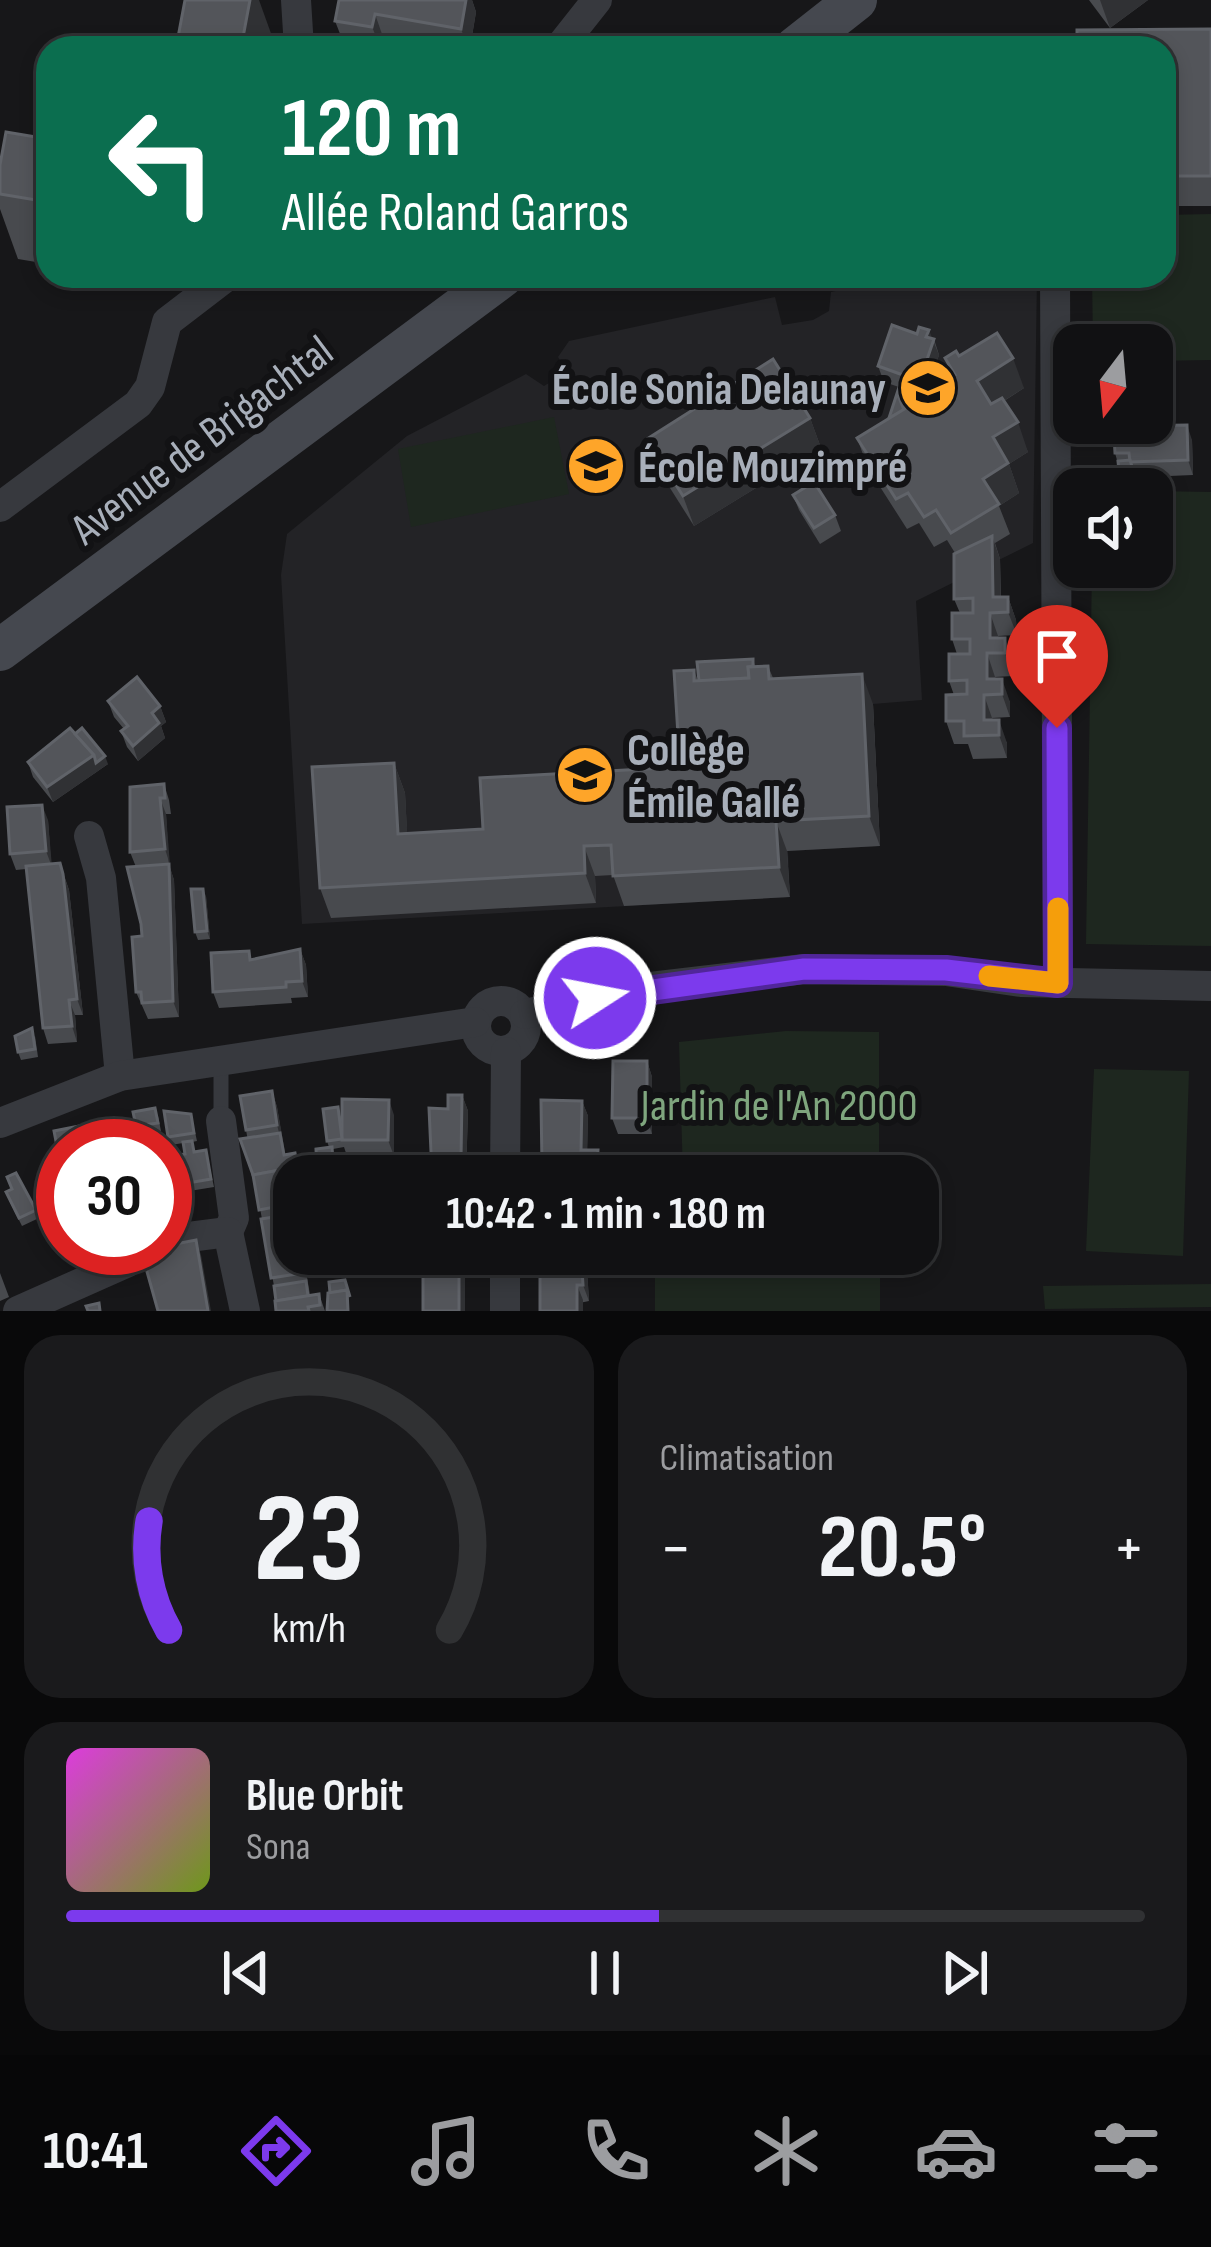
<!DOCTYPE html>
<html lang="fr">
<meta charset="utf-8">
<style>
body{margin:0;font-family:"Sofia Sans Condensed",sans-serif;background:#1a1a1c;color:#f1f3f6;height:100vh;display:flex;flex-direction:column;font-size:45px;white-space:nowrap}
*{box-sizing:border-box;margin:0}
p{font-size:39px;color:#9c9da0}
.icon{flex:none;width:66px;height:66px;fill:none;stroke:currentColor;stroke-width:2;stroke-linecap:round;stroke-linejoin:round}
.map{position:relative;height:1311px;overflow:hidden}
.panel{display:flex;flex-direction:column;gap:24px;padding:24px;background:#09090a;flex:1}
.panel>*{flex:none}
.guide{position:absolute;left:36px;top:36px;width:1140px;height:252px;border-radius:36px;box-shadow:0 6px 18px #0003,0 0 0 3px #303133;background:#0b6e4f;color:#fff;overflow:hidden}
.needle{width:78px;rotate:196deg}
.controls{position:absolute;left:1053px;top:324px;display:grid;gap:24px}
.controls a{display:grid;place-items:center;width:120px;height:120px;border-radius:24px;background:#111113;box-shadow:0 6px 18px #0003,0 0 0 3px #303133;font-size:60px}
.speed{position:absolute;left:36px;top:1119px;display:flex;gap:24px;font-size:60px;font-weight:700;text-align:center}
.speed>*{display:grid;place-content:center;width:156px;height:156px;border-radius:50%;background:#111113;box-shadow:0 6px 18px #0003,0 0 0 3px #303133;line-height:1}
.speed .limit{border:18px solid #d22;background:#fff;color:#111}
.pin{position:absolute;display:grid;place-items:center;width:102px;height:102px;color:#fff;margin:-123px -51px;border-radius:50% 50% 50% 0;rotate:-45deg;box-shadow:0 0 12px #0007}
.pin .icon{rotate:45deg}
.me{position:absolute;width:132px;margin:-66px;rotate:79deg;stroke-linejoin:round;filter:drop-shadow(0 0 9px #0008)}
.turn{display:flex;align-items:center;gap:42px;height:252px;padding:0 48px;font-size:54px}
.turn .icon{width:156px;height:156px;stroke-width:2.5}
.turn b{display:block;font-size:84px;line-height:102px}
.big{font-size:90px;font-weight:700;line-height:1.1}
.panel .card{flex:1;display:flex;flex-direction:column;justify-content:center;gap:18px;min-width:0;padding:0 42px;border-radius:36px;background:#1a1a1c}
.panel .dial{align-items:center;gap:0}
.dial svg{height:312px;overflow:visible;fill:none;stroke:#303133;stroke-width:7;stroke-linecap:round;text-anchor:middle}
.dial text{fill:#f1f3f6;stroke:none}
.song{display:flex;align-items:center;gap:36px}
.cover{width:144px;height:144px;border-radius:18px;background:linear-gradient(135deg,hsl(300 70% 55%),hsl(80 70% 35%))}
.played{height:12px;border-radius:6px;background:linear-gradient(90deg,#7c3aed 55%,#303133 55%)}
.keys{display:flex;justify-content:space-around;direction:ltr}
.heat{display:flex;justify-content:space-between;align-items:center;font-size:66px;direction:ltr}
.panel .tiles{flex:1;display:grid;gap:24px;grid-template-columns:1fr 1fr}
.card:last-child{grid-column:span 2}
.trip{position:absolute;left:273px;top:1155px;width:666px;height:120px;border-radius:36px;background:#111113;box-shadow:0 6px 18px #0003,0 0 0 3px #303133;font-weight:700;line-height:120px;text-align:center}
.menu{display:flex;height:192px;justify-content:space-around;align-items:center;background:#070708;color:#9c9da0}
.menu .icon{width:84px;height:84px}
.menu .active{color:#7c3aed}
.menu b{font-size:54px;color:#f1f3f6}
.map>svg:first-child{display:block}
.built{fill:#232326}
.green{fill:#1e271f}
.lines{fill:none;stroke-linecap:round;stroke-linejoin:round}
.lane{stroke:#37393e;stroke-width:15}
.street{stroke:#37393e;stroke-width:30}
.secondary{stroke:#45484f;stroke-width:42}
.wall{fill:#484a4e}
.shaded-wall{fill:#303134}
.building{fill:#53555a;stroke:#606369;stroke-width:3}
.route-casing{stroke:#51269a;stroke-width:30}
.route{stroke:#7c3aed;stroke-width:21}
.slow{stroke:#f59e0b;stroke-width:21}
.labels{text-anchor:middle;stroke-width:12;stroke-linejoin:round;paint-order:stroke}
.poi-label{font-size:45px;font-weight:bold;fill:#a8afba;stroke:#121214;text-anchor:start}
.street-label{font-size:45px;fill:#a8afba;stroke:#121214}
.park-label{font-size:45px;fill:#7fa67e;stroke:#121214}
</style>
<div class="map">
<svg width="1211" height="1311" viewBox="0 0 1211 1311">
<rect width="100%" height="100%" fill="#171719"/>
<polygon class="built" points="902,276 1037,276 1033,543 916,601 922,700 873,704 880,846 788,851 790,897 302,924 281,575 287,534 407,436 526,374 544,386 567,372 558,357 569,341 775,297 782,325 813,320 829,311 831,292"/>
<g class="green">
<polygon points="1211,214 1211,360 1152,361 1152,345 1093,345 1092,276 1164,276 1164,215"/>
<polygon points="554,417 569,494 411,527 398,449"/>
<polygon points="1152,491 1211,492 1211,946 1086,944 1092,567 1152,567"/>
<polygon points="786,1031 879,1032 879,1176 683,1176 679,1042"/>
<polygon points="1094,1069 1189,1071 1183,1256 1086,1251"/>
<rect x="655" y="1254" width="225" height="57"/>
<polygon points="1211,1284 1211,1307 1045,1309 1043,1286"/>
</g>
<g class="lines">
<polyline class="lane" points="221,1058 221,1121"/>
<g class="street">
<polyline points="296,0 299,48"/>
<polyline points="559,48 597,0"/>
<polyline points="1055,276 1058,983"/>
<polyline points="0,507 138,404 150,387 167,322 227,276"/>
<polyline points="89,836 101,878 120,1076"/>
<circle cx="501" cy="1026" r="25"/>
<polyline points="525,1014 633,989 804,969 946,971 1021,982 1211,986"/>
<polyline points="221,1121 234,1218 228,1232"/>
<polyline points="0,1123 120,1076 475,1022"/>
<polyline points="505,1176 506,1052"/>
<polyline points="165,1240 228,1232 245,1311"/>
<polyline points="18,1311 128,1262 142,1248"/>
<polyline points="505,1311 505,1254"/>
</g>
<g class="secondary">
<polyline points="795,48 856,0"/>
<polyline points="0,650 503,276"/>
</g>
</g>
<g class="wall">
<polygon points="339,0 472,0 476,12 470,48 446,48 383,37 381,48 366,48 344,44 335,21"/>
<polygon points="1089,0 1148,0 1110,28"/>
<polygon points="1211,29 1211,206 1164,206 1164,48"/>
<polygon points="48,139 48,264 18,259 0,209 0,165"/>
<polygon points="932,339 934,339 939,355 928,387 931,391 952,377 945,358 959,356 1024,388 1004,401 1028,452 1009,464 1019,493 999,506 1010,534 995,543 1000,559 1001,597 1008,597 1016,620 1017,635 998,636 1013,661 1013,676 995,677 1010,702 1010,717 992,718 1007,743 1007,758 973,759 968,744 954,744 946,721 954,695 949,681 957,654 952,639 960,613 954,599 955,553 947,540 934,547 919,523 907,529 868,468 857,438 889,418 899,387 884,382 878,366"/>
<polygon points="1152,392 1161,407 1162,425 1192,440 1193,475 1122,478 1115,453 1128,432 1107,433 1103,423 1152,423"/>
<polygon points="810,418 821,448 694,526 658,469 647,439"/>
<polygon points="793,495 835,515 841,531 820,544 799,510"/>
<polygon points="753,659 755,666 768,666 773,678 873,704 880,846 787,851 790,897 624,906 613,875 595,876 596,903 331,918 320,888 394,763 405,793 407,833 483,829 680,767 694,670 698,681"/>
<polygon points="108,701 160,706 166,722 161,726 165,738 138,761 127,747 121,731 124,729 114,717"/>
<polygon points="28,762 108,764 53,802 33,777"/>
<polygon points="164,784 169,800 171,814 166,814 169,865 174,880 179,1017 148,1019 136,992 142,936 136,867 130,852"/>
<polygon points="48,820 51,864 60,863 69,890 83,1015 75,1015 77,1042 48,1044 43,1028 26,869 16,870 10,854"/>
<polygon points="206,896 210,939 198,940 195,932"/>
<polygon points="300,949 306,965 308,997 291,998 292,1003 219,1008 213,992 253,959"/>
<polygon points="35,1036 38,1057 21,1060 18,1052"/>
<polygon points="647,1061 652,1077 652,1134 618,1134 612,1118"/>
<polygon points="272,1091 277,1107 285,1155 295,1153 298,1161 294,1176 294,1254 338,1254 341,1272 325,1274 321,1264 318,1265 320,1275 307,1277 310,1295 319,1294 325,1311 276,1311 274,1286 246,1130"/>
<polygon points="462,1095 468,1111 466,1174 433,1176 448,1109"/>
<polygon points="582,1101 588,1116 587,1150 598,1150 603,1165 603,1176 545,1176 542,1166"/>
<polygon points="191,1114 197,1141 192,1142 195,1152 206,1150 214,1187 165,1195 165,1157 185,1154 183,1143 171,1145 168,1137"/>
<polygon points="341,1115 342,1123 394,1115 394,1156 347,1156 344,1147 333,1149 336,1176 317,1176 329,1147 327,1141"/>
<polygon points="158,1116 161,1131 139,1134 136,1126"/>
<polygon points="9,1200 36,1210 39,1218 22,1226"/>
<polygon points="586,1254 589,1301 540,1311"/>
<polygon points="0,1273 9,1297 0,1301"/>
</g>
<g class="shaded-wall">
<polygon points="250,0 259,0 273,39 271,48 241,48"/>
<polygon points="466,0 472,0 476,12 470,48 468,48 461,29"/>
<polygon points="1100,0 1148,0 1110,28"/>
<polygon points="375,14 383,37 381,48 372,27"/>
<polygon points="929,330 939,355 925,396 920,380"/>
<polygon points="1013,358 1024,388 988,411 977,381"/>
<polygon points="1155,392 1161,407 1162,431 1157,415"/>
<polygon points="810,418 821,448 694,526 683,496"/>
<polygon points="1018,422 1028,452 1009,464 1019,493 999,506 983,479 993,437"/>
<polygon points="1187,425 1192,440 1193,475 1188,460"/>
<polygon points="992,536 1000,559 1001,612 993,597"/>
<polygon points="1008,597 1016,620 1017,635 1008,612"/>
<polygon points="990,613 998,636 998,653 990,638"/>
<polygon points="1005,638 1013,661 1013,676 1005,653"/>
<polygon points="987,653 995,677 996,695 987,679"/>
<polygon points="862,674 873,704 880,846 869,816"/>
<polygon points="1002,679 1010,702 1010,717 1002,694"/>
<polygon points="984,695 992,718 992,735 984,720"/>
<polygon points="160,706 166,722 161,726 165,738 138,761 133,746 152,713"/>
<polygon points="999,720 1007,743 1007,758 999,735"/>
<polygon points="94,755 105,756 108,764 53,802 47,787"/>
<polygon points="394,763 405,793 409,864 398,834"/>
<polygon points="160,798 166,814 170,865 165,849"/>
<polygon points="42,805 48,820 52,867 46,851"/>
<polygon points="776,821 787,851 790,897 779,867"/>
<polygon points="584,846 595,876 596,903 585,873"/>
<polygon points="169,864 174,880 179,1017 173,1001"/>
<polygon points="63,874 69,890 83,1015 77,999"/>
<polygon points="203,889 206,896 210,939 207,931"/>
<polygon points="300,949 306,965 308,997 302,981"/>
<polygon points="69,1000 75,1015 77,1042 72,1026"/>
<polygon points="647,1061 652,1077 652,1134 647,1118"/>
<polygon points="272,1091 277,1107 287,1163 277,1125"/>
<polygon points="462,1095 468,1111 466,1174 461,1159"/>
<polygon points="389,1100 394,1115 394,1156 388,1140"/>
<polygon points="582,1101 588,1116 587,1165 581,1150"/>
<polygon points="598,1150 603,1165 603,1176 601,1176 597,1166"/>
<polygon points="455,1158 461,1174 461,1176 456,1176 455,1174"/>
<polygon points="196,1240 201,1255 211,1311 208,1311"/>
<rect x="459" y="1254" width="6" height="57"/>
<polygon points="581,1254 586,1254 589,1301 583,1285"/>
<polygon points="577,1285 583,1300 583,1311 577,1311"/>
</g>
<g class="building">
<polygon points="185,0 250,0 241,48 176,48"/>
<polygon points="339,0 466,0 461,29 375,14 372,27 335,21"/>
<polygon points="1211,29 1211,176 1164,176 1164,48 1077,48 1077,30"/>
<polygon points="6,132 48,139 48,202 0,194 0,165"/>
<polygon points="892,325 917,334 919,327 929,330 926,337 934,339 920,380 914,379 911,387 898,395 904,410 889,418 903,375 878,366"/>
<polygon points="997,333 1013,358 977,381 991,404 1002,398 1018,422 993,437 1008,463 983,479 999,504 951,533 936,510 924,517 908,493 896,499 857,438 906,408 898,395 923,380 931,391 955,375 945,358 956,351 959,356"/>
<polygon points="773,359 810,418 683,496 647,439"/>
<polygon points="1152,392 1155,392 1157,415 1152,416"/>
<polygon points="1187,425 1188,460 1130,462 1129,453 1115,453 1114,436 1128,435 1127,426"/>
<polygon points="1130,460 1133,470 1119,471 1118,461"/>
<polygon points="814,482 835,515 814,528 793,495"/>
<polygon points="992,536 993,597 1008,597 1008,612 990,613 990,638 1005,638 1005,653 987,653 987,679 1002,679 1002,694 984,695 984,720 999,720 999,735 964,736 964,721 946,721 946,695 967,694 967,680 949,681 949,654 970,654 970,639 952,639 952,613 973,613 973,598 954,599 954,554"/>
<polygon points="753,659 753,666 748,667 749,678 699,681 697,662"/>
<polygon points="768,666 769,679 862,674 869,816 776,821 779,867 613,876 611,845 584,846 585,873 320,888 312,767 394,763 398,834 483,829 480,778 680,767 674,671 694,670 694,681 749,678 748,667"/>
<polygon points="137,677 160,706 152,713 159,723 133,746 121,731 128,726 108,701"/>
<polygon points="70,728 94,755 47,787 28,762"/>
<polygon points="82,728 105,756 96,763 94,755 75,734"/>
<polygon points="164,784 165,798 160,798 165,849 130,852 130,787"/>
<polygon points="42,805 46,851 10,854 7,807"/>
<polygon points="60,863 63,874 77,999 69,1000 72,1026 43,1028 26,866"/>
<polygon points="169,864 173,1001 142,1003 141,992 136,992 132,937 142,936 141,924 127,867"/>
<polygon points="191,889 203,889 207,931 195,932"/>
<polygon points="300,949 302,981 286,982 286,987 213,992 211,953 249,951 250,960"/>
<polygon points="32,1028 35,1049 18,1052 15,1036"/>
<polygon points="613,1061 647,1061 647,1118 612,1118"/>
<polygon points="272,1091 277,1125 246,1130 240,1096"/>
<polygon points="448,1095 462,1095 461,1159 455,1158 455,1174 432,1174 429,1108 448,1109"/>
<polygon points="342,1099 389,1100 388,1140 342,1140"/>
<polygon points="541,1100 582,1101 581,1150 598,1150 597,1166 542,1166"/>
<polygon points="338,1107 342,1139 327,1141 323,1109"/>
<polygon points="155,1108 158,1123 136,1126 133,1112"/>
<polygon points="164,1111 191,1114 194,1133 168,1137"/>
<polygon points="79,1126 82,1146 63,1146 63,1156 59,1157 54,1131"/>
<polygon points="136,1126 138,1142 124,1144 122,1129"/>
<polygon points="280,1133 284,1155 295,1153 299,1175 296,1167 253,1175 240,1139"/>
<polygon points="192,1141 194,1152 206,1150 211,1179 165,1187 165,1157 185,1154 183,1142"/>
<polygon points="332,1147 334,1176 317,1176 316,1149"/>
<polygon points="296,1167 297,1176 294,1176 294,1193 289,1194 290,1204 259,1210 253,1175"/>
<polygon points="16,1173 36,1210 19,1218 6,1192 12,1189 7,1177"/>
<polygon points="63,1191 63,1233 60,1234 54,1192"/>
<polygon points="293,1214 294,1254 313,1254 314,1259 301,1261 303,1273 271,1278 261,1219"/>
<polygon points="196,1240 208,1311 158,1311 144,1261 153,1248 165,1248 165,1246"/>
<polygon points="337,1254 338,1264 322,1266 320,1256"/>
<rect x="423" y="1254" width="36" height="57"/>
<polygon points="540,1254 581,1254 583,1285 577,1285 577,1311 540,1311"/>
<polygon points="345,1280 350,1297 347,1290 330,1293 329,1282"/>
<polygon points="306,1281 308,1296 276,1301 274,1286"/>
<polygon points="347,1290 348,1311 327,1311 328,1293"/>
<polygon points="319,1294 320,1305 308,1307 309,1311 276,1311 275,1301"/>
<polygon points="99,1303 100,1311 88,1311 86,1306"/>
</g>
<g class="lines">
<g class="route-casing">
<polyline id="route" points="595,998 804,969 946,970 1058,983 1057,728"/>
</g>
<use href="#route" class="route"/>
<polyline class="slow" points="989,976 1058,983 1058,908"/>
</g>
<defs>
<g id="school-disc" transform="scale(3)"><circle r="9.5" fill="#fea529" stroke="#121214"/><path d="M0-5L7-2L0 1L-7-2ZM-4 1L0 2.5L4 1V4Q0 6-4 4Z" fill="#111"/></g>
</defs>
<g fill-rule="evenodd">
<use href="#school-disc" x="928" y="388"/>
<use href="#school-disc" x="596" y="466"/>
<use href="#school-disc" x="585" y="775"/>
</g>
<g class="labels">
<g class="poi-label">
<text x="886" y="404" text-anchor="end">École Sonia Delaunay</text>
<text x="638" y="482">École Mouzimpré</text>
<text x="627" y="765">Collège<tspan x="627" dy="52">Émile Gallé</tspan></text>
</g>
<g class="street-label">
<text transform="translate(201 439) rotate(-37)" y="16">Avenue de Brigachtal</text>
</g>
<g class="park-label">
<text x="779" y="1120">Jardin de l'An 2000</text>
</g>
</g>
</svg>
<div class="controls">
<a><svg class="needle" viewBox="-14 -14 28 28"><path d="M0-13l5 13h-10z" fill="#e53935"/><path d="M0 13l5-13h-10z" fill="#9c9da0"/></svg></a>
<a><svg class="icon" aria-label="sound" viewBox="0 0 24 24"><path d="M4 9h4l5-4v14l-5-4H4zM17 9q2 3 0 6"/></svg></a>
</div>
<div class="speed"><div class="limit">30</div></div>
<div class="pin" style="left:1057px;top:728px;background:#d93025"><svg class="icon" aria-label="arrive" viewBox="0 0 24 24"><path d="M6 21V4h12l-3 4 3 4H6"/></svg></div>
<svg class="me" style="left:595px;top:998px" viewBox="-20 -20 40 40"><circle r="17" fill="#7c3aed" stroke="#fff" stroke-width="3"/><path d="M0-11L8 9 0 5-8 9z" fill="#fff"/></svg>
<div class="trip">10:42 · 1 min · 180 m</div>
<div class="guide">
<div class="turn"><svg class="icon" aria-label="left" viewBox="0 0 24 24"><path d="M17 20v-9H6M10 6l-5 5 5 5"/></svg><div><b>120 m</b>Allée Roland Garros</div></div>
</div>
</div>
<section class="panel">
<div class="tiles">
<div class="card dial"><svg viewBox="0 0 100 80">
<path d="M14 69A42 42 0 1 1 86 69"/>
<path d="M14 69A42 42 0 0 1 9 41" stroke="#7c3aed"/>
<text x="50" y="56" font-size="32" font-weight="700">23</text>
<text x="50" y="72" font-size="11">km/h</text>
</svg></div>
<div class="card"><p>Climatisation</p>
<div class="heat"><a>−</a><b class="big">20.5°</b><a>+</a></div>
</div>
<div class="card">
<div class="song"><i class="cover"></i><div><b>Blue Orbit</b><p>Sona</p></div></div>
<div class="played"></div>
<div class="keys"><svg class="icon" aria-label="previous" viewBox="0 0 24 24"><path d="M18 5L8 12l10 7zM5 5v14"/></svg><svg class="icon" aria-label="pause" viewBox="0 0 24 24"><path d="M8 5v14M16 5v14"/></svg><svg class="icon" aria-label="next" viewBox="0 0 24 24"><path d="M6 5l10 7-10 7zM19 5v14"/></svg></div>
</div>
</div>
</section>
<nav class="menu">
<b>10:41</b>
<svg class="icon active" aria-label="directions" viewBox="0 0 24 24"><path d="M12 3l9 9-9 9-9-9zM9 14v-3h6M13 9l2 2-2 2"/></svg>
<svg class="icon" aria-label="music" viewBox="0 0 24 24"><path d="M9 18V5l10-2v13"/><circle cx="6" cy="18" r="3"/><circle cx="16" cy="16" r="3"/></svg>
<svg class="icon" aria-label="phone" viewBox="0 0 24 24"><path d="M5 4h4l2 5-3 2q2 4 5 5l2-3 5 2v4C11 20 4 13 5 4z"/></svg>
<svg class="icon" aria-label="climate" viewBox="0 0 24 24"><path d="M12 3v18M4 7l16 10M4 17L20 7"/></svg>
<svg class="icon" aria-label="car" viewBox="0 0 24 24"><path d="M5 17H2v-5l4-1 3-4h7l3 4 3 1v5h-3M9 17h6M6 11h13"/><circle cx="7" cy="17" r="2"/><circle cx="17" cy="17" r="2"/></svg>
<svg class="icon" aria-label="filters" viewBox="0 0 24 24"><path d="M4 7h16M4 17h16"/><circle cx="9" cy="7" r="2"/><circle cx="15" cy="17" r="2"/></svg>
</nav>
